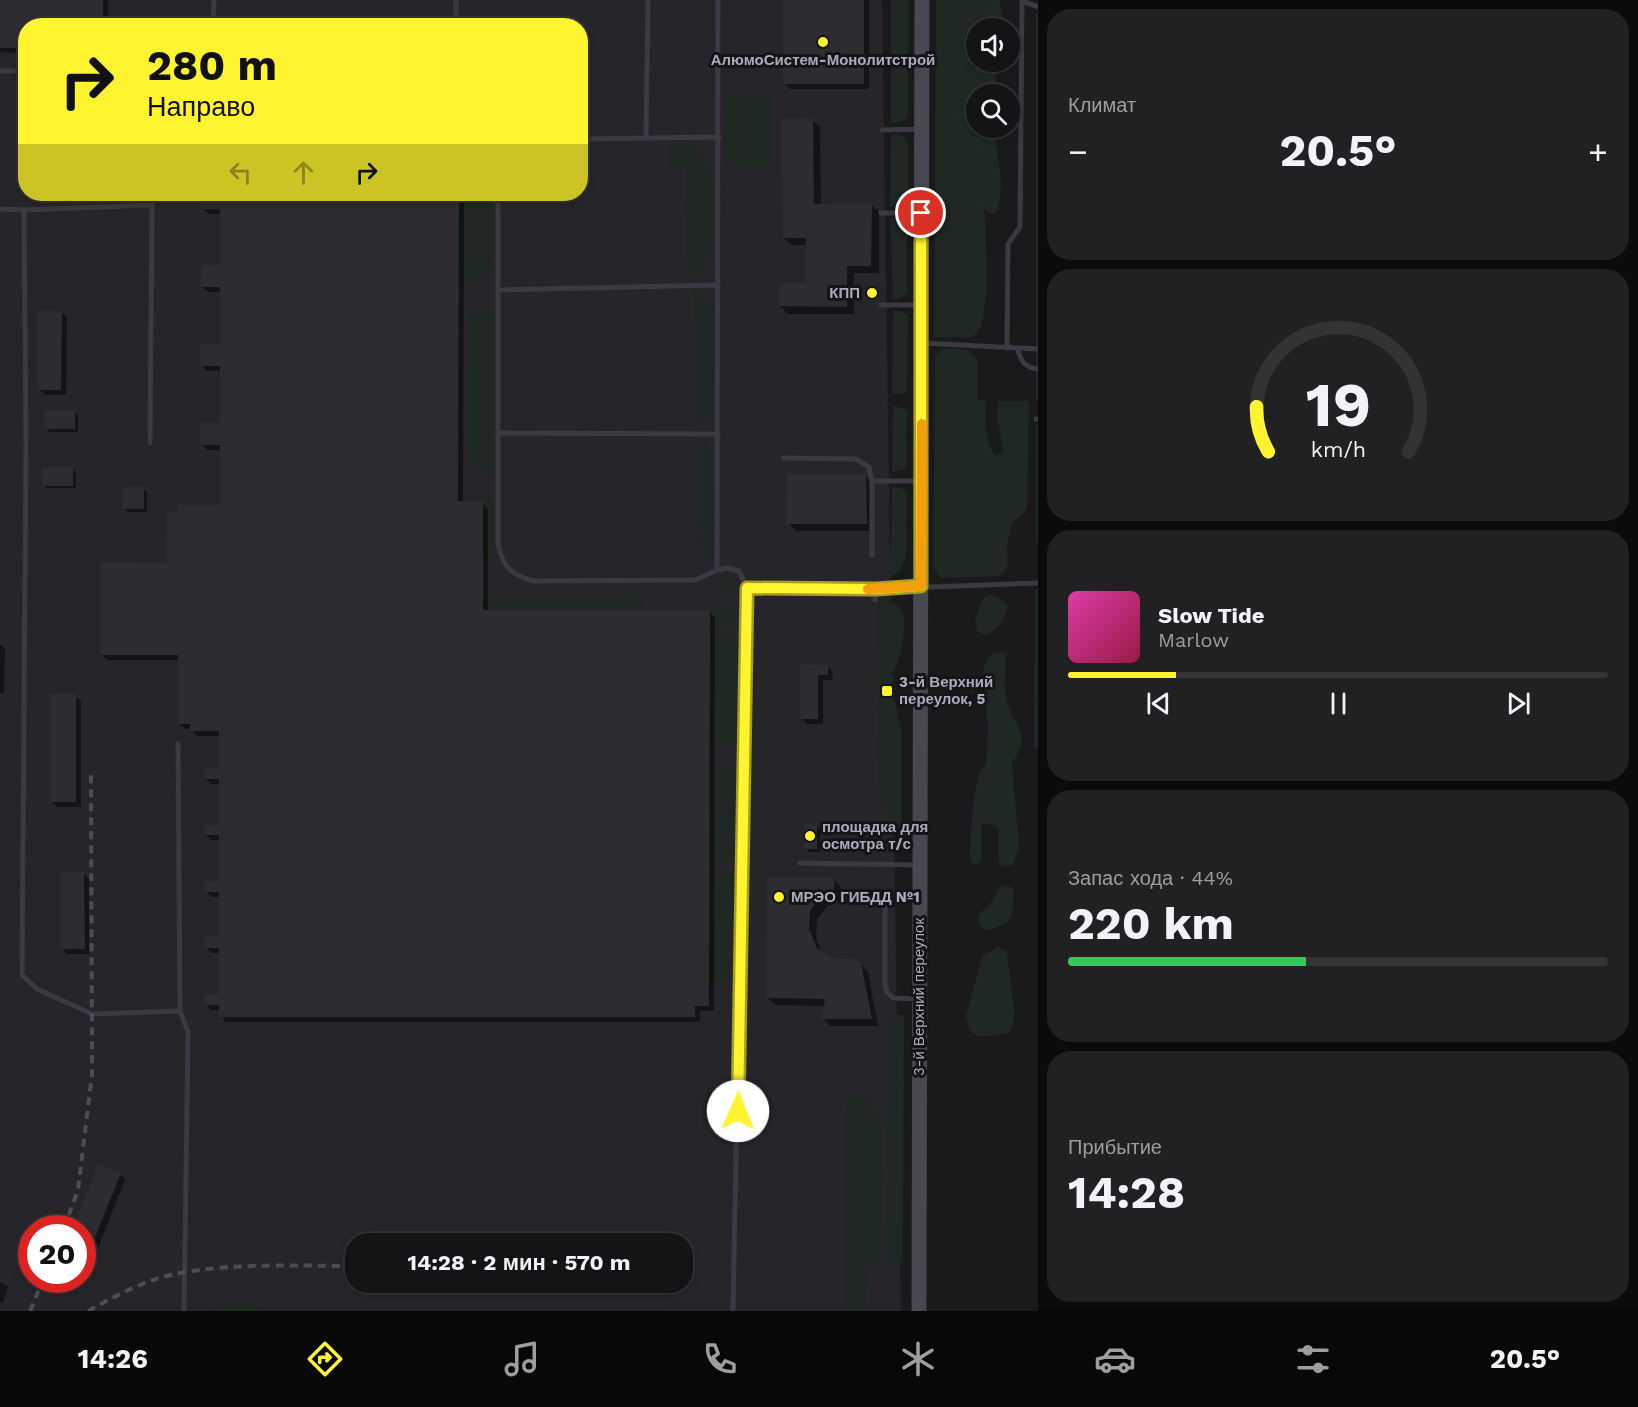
<!DOCTYPE html>
<html lang="ru">
<meta charset="utf-8">
<style>
body{margin:0;font-family:"Work Sans",sans-serif;background:#212022;color:#f1f3f6;height:100vh;display:flex;flex-direction:column;font-size:22px;white-space:nowrap}
*{box-sizing:border-box;margin:0}
p{font-size:20px;color:#9d9ea0}
.icon{flex:none;width:33px;height:33px;fill:none;stroke:currentColor;stroke-width:2;stroke-linecap:round;stroke-linejoin:round}
.map{position:relative;flex:1;overflow:hidden}
.sheet{display:flex;flex-direction:column;gap:9px;padding:9px;background:#0b0a0c;width:600px}
.sheet>*{flex:none}
.guide{position:absolute;left:18px;top:18px;width:570px;height:183px;border-radius:24px;box-shadow:0 3px 9px #0003,0 0 0 2px #333234;background:#fff42f;color:#111;overflow:hidden}
.controls{position:absolute;left:966px;top:18px;display:grid;gap:12px}
.controls a{display:grid;place-items:center;width:54px;height:54px;border-radius:50%;background:#141315;box-shadow:0 3px 9px #0003,0 0 0 2px #333234;font-size:30px}
.speed{position:absolute;left:18px;top:1215px;display:flex;gap:12px;font-size:30px;font-weight:700;text-align:center}
.speed>*{display:grid;place-content:center;width:78px;height:78px;border-radius:50%;background:#141315;box-shadow:0 3px 9px #0003,0 0 0 2px #333234;line-height:1}
.speed .limit{border:9px solid #d22;background:#fff;color:#111}
.pin{position:absolute;display:grid;place-items:center;width:51px;height:51px;color:#fff;margin:-26px;border:3px solid #fff;border-radius:50%;box-shadow:0 2px 6px #0007}
.me{position:absolute;width:66px;margin:-33px;rotate:1deg;stroke-linejoin:round;filter:drop-shadow(0 0 4px #0008)}
.turn{display:flex;align-items:center;gap:21px;height:126px;padding:0 30px;font-size:27px}
.turn .icon{width:78px;height:78px;stroke-width:2.5}
.turn b{display:block;font-size:42px;line-height:51px}
.lanes{display:flex;align-items:center;height:57px;padding:0 30px;background:#0003;justify-content:center;gap:30px;direction:ltr}
.lanes .off{opacity:.35}
.big{font-size:45px;font-weight:700;line-height:1.1}
.sheet .widget{flex:1;display:flex;flex-direction:column;justify-content:center;gap:9px;min-width:0;padding:0 21px;border-radius:24px;background:#212022}
.sheet .dial{align-items:center;gap:0}
.dial svg{height:156px;overflow:visible;fill:none;stroke:#333234;stroke-width:7;stroke-linecap:round;text-anchor:middle}
.dial text{fill:#f1f3f6;stroke:none}
.song{display:flex;align-items:center;gap:18px}
.cover{width:72px;height:72px;border-radius:9px;background:linear-gradient(135deg,hsl(320 70% 55%),hsl(340 70% 35%))}
.played{height:6px;border-radius:3px;background:linear-gradient(90deg,#fff42f 20%,#333234 20%)}
.keys{display:flex;justify-content:space-around;direction:ltr}
.heat{display:flex;justify-content:space-between;align-items:center;font-size:33px;direction:ltr}
.charge{height:9px;border-radius:4px;background:linear-gradient(90deg,#34c759 44%,#333234 0)}
.trip{position:absolute;left:345px;top:1233px;width:348px;height:60px;border-radius:24px;background:#141315;box-shadow:0 3px 9px #0003,0 0 0 2px #333234;font-weight:700;line-height:60px;text-align:center}
.tab-bar{display:flex;height:96px;justify-content:space-around;align-items:center;background:#080808;color:#9d9ea0}
.tab-bar .icon{width:42px;height:42px}
.tab-bar .selected{color:#fff42f}
.tab-bar b{font-size:27px;color:#f1f3f6}
main{display:flex;flex:1;min-height:0}
.map>svg:first-child{display:block}
.built{fill:#262529;fill-rule:evenodd}
.green{fill:#1f2823}
.shadow{fill:#0007}
.building{fill:#2d2c30}
.lines{fill:none;stroke-linecap:round;stroke-linejoin:round}
.lane{stroke:#3b3a42;stroke-width:5}
.secondary{stroke:#484852;stroke-width:15}
.rail{stroke:#4d4d57;stroke-width:4;stroke-dasharray:8 6;stroke-linecap:butt}
.route-casing{stroke:#a69f1f;stroke-width:15}
.route{stroke:#fff42f;stroke-width:10}
.slow{stroke:#f59e0b;stroke-width:10}
.poi-dot{fill:#fff42f;stroke:#151417;stroke-width:2}
.labels{text-anchor:middle;stroke-width:6;stroke-linejoin:round;paint-order:stroke}
.poi-label{font-size:15px;font-weight:bold;fill:#ababbd;stroke:#151417;text-anchor:start}
.street-label{font-size:15px;fill:#ababbd;stroke:#151417}
</style>
<main>
<div class="map">
<svg width="1038" height="1311" viewBox="0 0 1038 1311">
<rect width="100%" height="100%" fill="#1a191c"/>
<g class="built">
<path d="M 0,0 L 882,0 L 901,1311 L 0,1311 ZM 26,26 L 580,26 L 580,194 L 26,194 ZM 32,1228 L 82,1228 L 82,1280 L 32,1280 ZM 356,1244 L 682,1244 L 682,1282 L 356,1282 Z"/>
<polygon points="1036,13 1038,14 1038,401 1036,400"/>
</g>
<g class="green">
<polygon points="891,0 909,0 908,112 906,119 898,123 891,123"/>
<path d="M 936,0 L 999,0 L 1003,15 L 1002,28 L 976,28 L 976,62 L 996,62 L 996,94 L 976,94 L 976,128 L 995,128 C 995,151 1009,195 994,214 L 989,213 L 983,206 L 985,215 L 987,285 L 982,326 L 972,338 L 934,337 Z"/>
<polygon points="726,95 771,95 770,165 724,165"/>
<path d="M 897,134 L 903,137 L 908,143 L 908,195 C 904,204 900,207 890,207 L 891,135 Z"/>
<path d="M 669,144 L 691,144 L 712,169 L 711,255 C 706,267 700,272 688,277 L 686,168 L 669,168 Z"/>
<polygon points="459,194 491,194 491,261 482,283 459,283"/>
<polygon points="890,217 900,219 907,226 907,293 901,298 893,299"/>
<polygon points="695,291 711,302 710,417 698,426"/>
<polygon points="893,310 901,311 908,316 907,389 904,393 892,395"/>
<polygon points="489,311 491,321 491,474 467,461 468,315"/>
<path d="M 944,348 L 968,350 L 977,359 L 977,400 L 986,401 C 985,418 984,443 996,456 L 1001,453 C 1004,442 999,433 998,422 C 997,415 998,408 998,401 L 1029,401 L 1027,509 L 1012,524 L 1007,545 L 1008,565 L 1000,576 L 940,578 L 933,567 L 935,356 Z"/>
<polygon points="893,405 907,410 906,468 901,471 892,472"/>
<rect x="1036" y="423" width="2" height="119"/>
<polygon points="700,439 710,446 711,558 706,564 699,564 698,443"/>
<polygon points="892,487 901,488 907,493 906,558 900,571 890,577"/>
<polygon points="485,493 492,499 493,559 483,558 483,502 468,501 468,494"/>
<polygon points="721,577 736,578 736,596 721,596"/>
<polygon points="1035,589 1038,589 1038,748 1034,748"/>
<polygon points="643,595 643,610 483,610 483,596"/>
<path d="M 989,595 L 1002,599 L 1008,607 C 1004,620 998,630 985,636 L 977,631 L 975,619 L 983,598 Z"/>
<path d="M 883,596 C 891,600 897,604 902,611 C 908,623 901,662 893,672 L 876,662 L 878,605 Z"/>
<polygon points="711,606 734,607 739,611 738,625 710,625"/>
<polygon points="710,633 739,633 736,745 710,743"/>
<path d="M 1001,652 L 1006,654 C 1006,669 1003,688 1007,702 C 1016,730 1032,734 1012,763 L 1019,846 L 1013,865 L 1001,867 L 999,862 L 999,829 L 995,825 L 985,823 L 982,825 L 982,859 L 979,864 L 972,864 L 969,855 L 974,796 L 979,773 L 986,764 L 988,728 L 982,674 L 987,659 L 993,653 Z"/>
<polygon points="875,665 893,676 894,681 889,680 889,694 882,693 875,688"/>
<path d="M 879,696 L 894,698 L 902,734 L 902,829 L 893,829 C 872,810 879,725 879,696 Z"/>
<polygon points="709,767 737,768 736,863 709,863"/>
<polygon points="738,873 735,982 709,982 709,874"/>
<path d="M 1007,885 L 1014,889 C 1012,907 1016,921 997,927 C 991,929 988,931 982,929 L 977,920 L 978,915 L 992,901 L 1000,887 Z"/>
<polygon points="997,947 1007,952 1015,1017 1010,1033 979,1037 970,1031 966,1016 982,957"/>
<polygon points="889,1015 904,1015 903,1263 888,1263"/>
<path d="M 856,1095 C 877,1096 879,1114 882,1131 L 880,1257 L 879,1262 L 867,1267 L 865,1311 L 845,1311 L 846,1109 L 849,1101 Z"/>
<polygon points="242,1302 262,1309 662,1309 663,1311 211,1311 224,1304"/>
</g>
<g class="shadow">
<polygon points="0,0 108,0 108,26 26,26 26,53 0,52"/>
<polygon points="785,0 869,0 869,89 790,89 784,83"/>
<polygon points="812,120 820,127 821,205 871,204 879,212 879,273 854,273 854,314 788,314 780,306 807,284 807,245 792,245 784,238"/>
<polygon points="203,194 464,194 463,503 483,503 488,509 488,611 709,612 715,617 714,1011 700,1011 700,1022 226,1022 221,1016 221,1010 211,1010 205,1004 221,996 221,953 211,953 206,947 221,938 221,897 211,897 206,891 221,882 221,840 211,840 206,835 221,826 221,784 211,784 206,779 221,769 221,736 197,736 192,729 185,729 179,724 179,660 107,660 102,655 168,564 221,507 221,450 207,450 202,444 221,425 221,371 207,371 202,365 222,345 221,292 208,292 202,287 222,267 221,214 208,214 203,208"/>
<polygon points="61,312 67,318 66,395 45,395 39,389"/>
<polygon points="74,412 78,415 78,432 49,432 45,428"/>
<polygon points="73,468 76,472 76,488 47,488 43,485"/>
<polygon points="865,476 873,483 874,531 796,531 788,523"/>
<polygon points="144,489 147,492 147,512 128,512 124,508"/>
<polygon points="0,644 5,649 4,693 0,693"/>
<polygon points="802,666 827,666 833,672 832,680 823,680 823,724 807,724 801,718"/>
<polygon points="75,696 81,701 81,807 57,807 52,802"/>
<polygon points="816,825 820,829 820,852 809,852 805,848"/>
<polygon points="84,874 89,879 89,954 67,954 62,949"/>
<polygon points="769,879 834,880 841,887 841,898 827,906 817,919 816,938 822,953 833,960 860,964 868,972 878,1026 830,1026 823,1018 825,1006 776,1005 768,998"/>
<polygon points="99,1166 120,1174 125,1180 97,1251 82,1245 82,1228 74,1228"/>
<polygon points="0,1282 8,1287 3,1303 0,1302"/>
</g>
<g class="building">
<polygon points="0,0 103,0 103,26 26,26 26,48 0,48"/>
<rect x="783" y="0" width="81" height="84"/>
<polygon points="813,118 814,204 872,203 871,266 847,266 847,307 779,306 779,283 806,283 806,238 783,238 781,119"/>
<polygon points="201,194 459,194 458,501 483,501 483,610 710,610 709,1006 695,1006 695,1017 219,1017 219,1005 204,1005 204,994 219,994 219,948 204,948 204,936 219,936 219,892 204,892 204,881 219,881 219,835 204,835 204,825 219,825 219,779 204,779 204,768 219,768 219,731 190,731 190,724 178,724 178,655 100,655 100,562 166,563 167,512 178,512 178,505 220,505 220,445 200,445 200,423 220,423 220,366 200,366 200,344 220,344 220,287 201,287 201,265 220,265 220,209 201,209"/>
<polygon points="38,311 62,311 61,390 38,390"/>
<rect x="44" y="410" width="31" height="19"/>
<rect x="42" y="467" width="31" height="19"/>
<polygon points="787,474 866,474 867,524 786,524"/>
<rect x="123" y="487" width="21" height="22"/>
<polygon points="800,664 828,665 828,675 818,675 818,719 800,719"/>
<rect x="50" y="694" width="26" height="108"/>
<rect x="804" y="824" width="13" height="25"/>
<polygon points="60,872 84,872 85,949 60,949"/>
<polygon points="767,878 834,878 834,891 819,899 810,911 809,929 817,948 833,958 856,959 861,963 872,1019 821,1019 825,999 766,998"/>
<polygon points="98,1164 121,1173 91,1247 82,1243 82,1228 73,1228"/>
</g>
<g class="lines">
<g class="lane">
<polyline points="718,0 717,570 728,568 739,571 747,588 733,1311"/>
<polyline points="1022,1 1038,7"/>
<polyline points="213,26 214,0"/>
<polyline points="456,26 456,0"/>
<polyline points="0,71 26,71"/>
<polyline points="882,130 921,129"/>
<polyline points="646,138 648,0"/>
<polyline points="580,139 719,137"/>
<path d="M 498,194 L 498,544 C 503,567 510,574 533,581 L 696,580 L 717,570"/>
<polyline points="152,205 156,194"/>
<polyline points="0,209 24,210 152,205 150,443"/>
<polyline points="24,210 26,444 22,975 37,989 92,1014 180,1011"/>
<polyline points="881,213 920,213"/>
<polyline points="498,290 718,285"/>
<polyline points="881,305 920,305"/>
<polyline points="923,343 1038,349"/>
<polyline points="1007,348 1008,244 1020,227 1022,1"/>
<path d="M 1018,349 C 1020,360 1025,368 1038,369"/>
<polyline points="1036,419 1038,419"/>
<polyline points="498,433 718,434"/>
<polyline points="784,458 856,459 869,467 872,481"/>
<polyline points="872,555 872,481 920,481"/>
<polyline points="747,588 876,589 1038,583"/>
<polyline points="875,600 876,589"/>
<polyline points="178,744 180,1011 188,1032 184,1311"/>
<polyline points="800,863 918,865"/>
<polyline points="885,899 885,985 887,992 893,998 918,999"/>
</g>
<polyline class="secondary" points="919,1311 922,0"/>
<g class="rail">
<polyline points="64,1228 78,1190 92,1074 91,774"/>
<polyline points="30,1311 43,1280"/>
<path d="M 88,1311 C 108,1300 128,1289 150,1281 C 208,1261 294,1266 356,1266"/>
</g>
</g>
<g class="lines">
<g class="route-casing">
<polyline id="route" points="738,1111 747,588 876,589 921,586 921,213"/>
</g>
<use href="#route" class="route"/>
<polyline class="slow" points="868,589 921,586 922,424"/>
</g>
<g class="poi-dot">
<circle cx="823" cy="42" r="6"/>
<circle cx="872" cy="293" r="6"/>
<rect x="881" y="685" width="12" height="12" rx="3"/>
<circle cx="810" cy="836" r="6"/>
<circle cx="779" cy="897" r="6"/>
</g>
<g class="labels">
<g class="poi-label">
<text x="823" y="65" text-anchor="middle">АлюмоСистем-Монолитстрой</text>
<text x="860" y="298" text-anchor="end">КПП</text>
<text x="899" y="687">3-й Верхний<tspan x="899" dy="17">переулок, 5</tspan></text>
<text x="822" y="832">площадка для<tspan x="822" dy="17">осмотра т/с</tspan></text>
<text x="791" y="902">МРЭО ГИБДД №1</text>
</g>
<g class="street-label">
<text transform="translate(919 997) rotate(-90)" y="5">3-й Верхний переулок</text>
</g>
</g>
</svg>
<div class="controls">
<a><svg class="icon" aria-label="sound" viewBox="0 0 24 24"><path d="M4 9h4l5-4v14l-5-4H4zM17 9q2 3 0 6"/></svg></a>
<a><svg class="icon" aria-label="search" viewBox="0 0 24 24"><circle cx="10" cy="10" r="6"/><path d="M15 15l6 6"/></svg></a>
</div>
<div class="speed"><div class="limit">20</div></div>
<div class="pin" style="left:921px;top:213px;background:#d93025"><svg class="icon" aria-label="arrive" viewBox="0 0 24 24"><path d="M6 21V4h12l-3 4 3 4H6"/></svg></div>
<svg class="me" style="left:738px;top:1111px" viewBox="-20 -20 40 40"><circle r="19" fill="#fff"/><path d="M0-13L10 11 0 6-10 11z" fill="#fff42f"/></svg>
<div class="trip">14:28 · 2 мин · 570 m</div>
<div class="guide">
<div class="turn"><svg class="icon" aria-label="right" viewBox="0 0 24 24"><path d="M7 20v-9h11M14 6l5 5-5 5"/></svg><div><b>280 m</b>Направо</div></div>
<div class="lanes"><svg class="icon off" aria-label="left" viewBox="0 0 24 24"><path d="M17 20v-9H6M10 6l-5 5 5 5"/></svg><svg class="icon off" aria-label="ahead" viewBox="0 0 24 24"><path d="M12 20V5M6 11l6-6 6 6"/></svg><svg class="icon" aria-label="right" viewBox="0 0 24 24"><path d="M7 20v-9h11M14 6l5 5-5 5"/></svg></div>
</div>
</div>
<section class="sheet">
<div class="widget"><p>Климат</p>
<div class="heat"><a>−</a><b class="big">20.5°</b><a>+</a></div>
</div>
<div class="widget dial"><svg viewBox="0 0 100 80">
<path d="M14 69A42 42 0 1 1 86 69"/>
<path d="M14 69A42 42 0 0 1 8 46" stroke="#fff42f"/>
<text x="50" y="56" font-size="32" font-weight="700">19</text>
<text x="50" y="72" font-size="11">km/h</text>
</svg></div>
<div class="widget">
<div class="song"><i class="cover"></i><div><b>Slow Tide</b><p>Marlow</p></div></div>
<div class="played"></div>
<div class="keys"><svg class="icon" aria-label="previous" viewBox="0 0 24 24"><path d="M18 5L8 12l10 7zM5 5v14"/></svg><svg class="icon" aria-label="pause" viewBox="0 0 24 24"><path d="M8 5v14M16 5v14"/></svg><svg class="icon" aria-label="next" viewBox="0 0 24 24"><path d="M6 5l10 7-10 7zM19 5v14"/></svg></div>
</div>
<div class="widget"><p>Запас хода · 44%</p><b class="big">220 km</b><div class="charge"></div></div>
<div class="widget"><p>Прибытие</p><b class="big">14:28</b></div>
</section>
</main>
<nav class="tab-bar">
<b>14:26</b>
<svg class="icon selected" aria-label="directions" viewBox="0 0 24 24"><path d="M12 3l9 9-9 9-9-9zM9 14v-3h6M13 9l2 2-2 2"/></svg>
<svg class="icon" aria-label="music" viewBox="0 0 24 24"><path d="M9 18V5l10-2v13"/><circle cx="6" cy="18" r="3"/><circle cx="16" cy="16" r="3"/></svg>
<svg class="icon" aria-label="phone" viewBox="0 0 24 24"><path d="M5 4h4l2 5-3 2q2 4 5 5l2-3 5 2v4C11 20 4 13 5 4z"/></svg>
<svg class="icon" aria-label="climate" viewBox="0 0 24 24"><path d="M12 3v18M4 7l16 10M4 17L20 7"/></svg>
<svg class="icon" aria-label="car" viewBox="0 0 24 24"><path d="M5 17H2v-5l4-1 3-4h7l3 4 3 1v5h-3M9 17h6M6 11h13"/><circle cx="7" cy="17" r="2"/><circle cx="17" cy="17" r="2"/></svg>
<svg class="icon" aria-label="filters" viewBox="0 0 24 24"><path d="M4 7h16M4 17h16"/><circle cx="9" cy="7" r="2"/><circle cx="15" cy="17" r="2"/></svg>
<b>20.5°</b>
</nav>
